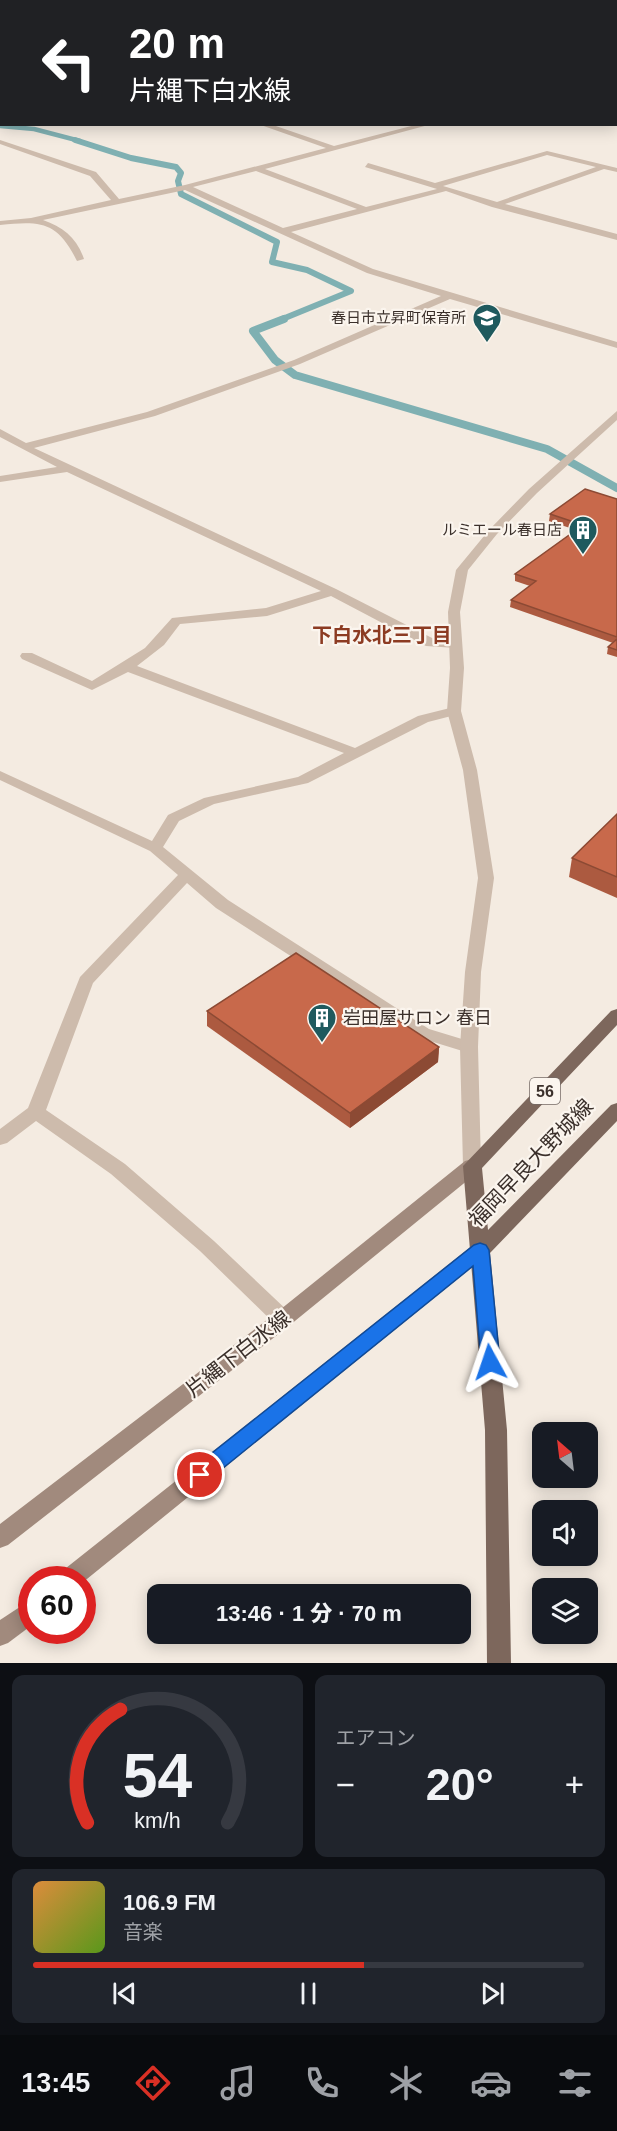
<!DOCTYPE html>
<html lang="ja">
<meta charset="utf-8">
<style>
body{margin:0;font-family:Arial,"Noto Sans JP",sans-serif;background:#20242c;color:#f1f3f6;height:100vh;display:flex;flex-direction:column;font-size:22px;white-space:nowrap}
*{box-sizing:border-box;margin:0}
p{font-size:20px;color:#9ea1a6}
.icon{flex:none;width:33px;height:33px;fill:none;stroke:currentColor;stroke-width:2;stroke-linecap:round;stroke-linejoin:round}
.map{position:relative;height:1663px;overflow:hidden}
.drawer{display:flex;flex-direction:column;gap:12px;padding:12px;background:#0d0f14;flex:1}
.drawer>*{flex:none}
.banner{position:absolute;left:0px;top:0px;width:618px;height:126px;box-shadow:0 3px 15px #0003;background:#202124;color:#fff;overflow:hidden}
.needle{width:39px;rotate:332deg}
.controls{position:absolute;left:532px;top:1422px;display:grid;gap:12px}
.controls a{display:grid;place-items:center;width:66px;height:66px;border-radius:12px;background:#171b24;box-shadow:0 3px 15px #0003;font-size:30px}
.speed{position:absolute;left:18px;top:1566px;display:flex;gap:12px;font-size:30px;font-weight:700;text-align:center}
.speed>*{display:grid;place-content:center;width:78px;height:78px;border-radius:50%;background:#171b24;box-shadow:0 3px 15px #0003;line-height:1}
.speed .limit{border:9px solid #d22;background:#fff;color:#111}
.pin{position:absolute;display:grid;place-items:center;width:51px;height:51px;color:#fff;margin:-26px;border:3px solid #fff;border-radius:50%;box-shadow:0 2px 6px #0007}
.me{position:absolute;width:66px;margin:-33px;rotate:355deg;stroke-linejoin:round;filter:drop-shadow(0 0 4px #0008)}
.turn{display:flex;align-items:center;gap:21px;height:126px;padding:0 30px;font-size:27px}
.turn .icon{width:78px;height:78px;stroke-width:2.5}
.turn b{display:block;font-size:42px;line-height:51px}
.big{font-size:45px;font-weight:800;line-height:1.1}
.drawer .widget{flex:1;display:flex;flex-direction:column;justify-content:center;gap:9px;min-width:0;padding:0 21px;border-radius:12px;background:#20242c}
.drawer .dial{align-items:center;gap:0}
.dial svg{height:156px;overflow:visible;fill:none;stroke:#363941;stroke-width:7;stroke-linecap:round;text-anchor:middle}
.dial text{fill:#f1f3f6;stroke:none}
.song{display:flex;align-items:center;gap:18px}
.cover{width:72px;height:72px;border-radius:9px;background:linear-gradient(135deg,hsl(30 70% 55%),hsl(90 70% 35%))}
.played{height:6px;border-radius:3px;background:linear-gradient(90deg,#d93025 60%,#363941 60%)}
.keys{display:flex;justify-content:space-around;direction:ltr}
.heat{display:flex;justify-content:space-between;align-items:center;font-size:33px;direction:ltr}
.drawer .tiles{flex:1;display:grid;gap:12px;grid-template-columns:1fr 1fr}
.widget:last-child{grid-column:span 2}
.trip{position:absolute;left:147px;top:1584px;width:324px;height:60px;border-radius:12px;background:#171b24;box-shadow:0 3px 15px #0003;font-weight:800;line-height:60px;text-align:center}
.tab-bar{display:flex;height:96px;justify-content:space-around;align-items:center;background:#090b0e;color:#9ea1a6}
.tab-bar .icon{width:42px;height:42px}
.tab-bar .active{color:#d93025}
.tab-bar b{font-size:27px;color:#f1f3f6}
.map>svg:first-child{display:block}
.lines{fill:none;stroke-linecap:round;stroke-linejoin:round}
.stream-far2{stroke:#7fb0b2;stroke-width:4.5}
.stream-far1{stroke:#7fb0b2;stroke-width:6}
.stream{stroke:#7fb0b2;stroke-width:8}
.minor{fill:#cdbbac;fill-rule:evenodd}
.tertiary{fill:#cdbbac;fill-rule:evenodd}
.secondary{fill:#a18a7d;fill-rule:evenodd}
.primary{fill:#7d675c;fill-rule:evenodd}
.wall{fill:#ac5a40}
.shaded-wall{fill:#8c4a34}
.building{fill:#c8694b;stroke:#8c4a34;stroke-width:1.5}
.route{fill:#1a73e8;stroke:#114b97;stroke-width:1.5}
.labels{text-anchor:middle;stroke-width:4.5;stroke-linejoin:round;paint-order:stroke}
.far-poi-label{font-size:15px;fill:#3b302b;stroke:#fbf5ee;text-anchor:end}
.shield{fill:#fbf5ee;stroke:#756b66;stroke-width:1.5}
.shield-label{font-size:16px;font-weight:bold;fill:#3b302b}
.poi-label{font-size:18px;fill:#3b302b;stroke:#fbf5ee;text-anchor:start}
.neighbourhood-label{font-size:20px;font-weight:bold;fill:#8c3b22;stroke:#fbf5ee}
.near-street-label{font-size:21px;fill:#3b302b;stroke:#fbf5ee}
</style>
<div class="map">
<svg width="617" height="1663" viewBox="0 0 617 1663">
<rect width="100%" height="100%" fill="#f4ebe1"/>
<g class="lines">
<g class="stream-far2">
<polyline points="487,0 494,2"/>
<polyline points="0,126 34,129 80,141"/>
</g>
<polyline class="stream-far1" points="75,140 131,158 176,167 181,173 178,181 181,194 277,242 272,262 307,270 351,291 280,320"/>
<polyline class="stream" points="284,319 253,331 275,360 295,375 547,449 617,488"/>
<g class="minor">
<polygon points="261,0 273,0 257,2"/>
<polygon points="366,0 373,0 375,2 367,2"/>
<rect x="616" y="38" width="1" height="4"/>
<rect x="616" y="92" width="1" height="4"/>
<rect x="0" y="102" width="2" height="4"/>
<path d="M 258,124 L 270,124 L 334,146 L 419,124 L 432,124 L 265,169 L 366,207 L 437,189 L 365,167 L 368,163 L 435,183 L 547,151 L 617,168 L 617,172 L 604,169 L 505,204 L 617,234 L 617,240 L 492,207 L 446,191 L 291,232 L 373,269 L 617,342 L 617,348 L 450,299 L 300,364 L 155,416 L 34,448 L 336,589 L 434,639 L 456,640 L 462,644 L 456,648 L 426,646 L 331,596 L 267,616 L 180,624 L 164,645 L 137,666 L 355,748 L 418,716 L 454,707 L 461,711 L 459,714 L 428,722 L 308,783 L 214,804 L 179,821 L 163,847 L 228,900 L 429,1029 L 475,1043 L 478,1047 L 475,1051 L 469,1053 L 417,1037 L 216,908 L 187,883 L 93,983 L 46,1110 L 125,1164 L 214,1241 L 290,1313 L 293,1319 L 290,1325 L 283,1327 L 276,1325 L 200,1251 L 111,1174 L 36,1121 L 7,1143 L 0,1145 L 0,1129 L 28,1108 L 80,977 L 178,875 L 150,851 L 0,780 L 0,771 L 152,841 L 168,815 L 204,798 L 298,777 L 344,753 L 128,672 L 92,690 L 22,659 L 20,656 L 22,653 L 32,653 L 92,681 L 145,648 L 172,618 L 266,608 L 321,591 L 67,472 L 0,482 L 0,476 L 57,467 L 0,437 L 0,429 L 26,443 L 147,412 L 294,360 L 441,296 L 367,273 L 185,190 L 43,220 C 63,227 77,238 84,259 L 77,261 C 57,221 41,221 0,225 L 0,221 L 31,218 L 111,200 L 90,176 L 0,144 L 0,140 L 96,172 L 119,199 L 185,185 L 326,148 ZM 547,155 L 596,167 L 497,202 L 443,186 ZM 256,171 L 357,209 L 283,228 L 193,187 Z"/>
</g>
<polygon class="tertiary" points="617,411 617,420 537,493 497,534 468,570 460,612 464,668 461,711 477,770 494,878 481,972 478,1047 481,1166 479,1171 472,1173 465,1171 463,1166 460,1047 465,972 478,878 463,770 447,711 450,668 448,612 456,570 489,530 529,489"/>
<g class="secondary">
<polygon points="207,0 219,2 209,2"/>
<rect x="616" y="107" width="1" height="4"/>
<polygon points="472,1159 479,1161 481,1166 479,1171 290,1325 8,1545 0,1548 0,1524 276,1313 465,1161"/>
<polygon points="480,1242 487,1245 490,1250 487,1255 82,1583 82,1580 58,1580 61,1572 473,1245"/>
<polygon points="32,1599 32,1625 8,1643 0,1646 0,1620"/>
</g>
<polygon class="primary" points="617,1009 617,1025 482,1168 488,1230 611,1105 617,1103 617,1121 490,1253 507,1430 511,1663 487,1663 485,1430 463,1166 611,1011"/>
</g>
<g class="wall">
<polygon points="617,499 617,657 607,654 608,647 613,643 510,607 511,600 530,586 515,581 515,574 576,530 549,521 550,514"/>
<polygon points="617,814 617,898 569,877 572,858"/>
<polygon points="207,1011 439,1047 438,1062 350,1128 207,1026"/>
</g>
<polygon class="shaded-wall" points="439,1047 438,1062 350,1128 350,1113"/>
<g class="building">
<polygon points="585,489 617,499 617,637 511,600 536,581 515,574 583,525 550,514"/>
<polygon points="617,639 617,650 608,647"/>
<polygon points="617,814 617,877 572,858"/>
<polygon points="296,953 439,1047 350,1113 207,1011"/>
</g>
<polygon class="route" points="480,1243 486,1245 489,1250 500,1362 497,1368 490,1370 483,1368 481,1362 473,1266 207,1481 200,1484 193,1481 190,1475 193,1468 474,1245"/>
<defs>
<g id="school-pin" transform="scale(1.5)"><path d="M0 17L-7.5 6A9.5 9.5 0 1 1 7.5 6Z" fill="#1f5a5e" stroke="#fbf5ee"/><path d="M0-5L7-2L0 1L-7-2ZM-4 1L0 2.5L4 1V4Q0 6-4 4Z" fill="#fff"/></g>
<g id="building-pin" transform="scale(1.5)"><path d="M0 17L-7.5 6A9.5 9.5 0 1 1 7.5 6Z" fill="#1f5a5e" stroke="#fbf5ee"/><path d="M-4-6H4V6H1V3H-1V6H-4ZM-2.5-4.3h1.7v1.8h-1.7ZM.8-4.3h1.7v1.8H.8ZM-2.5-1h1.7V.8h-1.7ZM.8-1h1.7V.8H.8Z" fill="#fff"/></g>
</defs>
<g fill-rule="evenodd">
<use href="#school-pin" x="487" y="318"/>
<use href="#building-pin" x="583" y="530"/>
<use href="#building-pin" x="322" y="1018"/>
</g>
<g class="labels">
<g class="far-poi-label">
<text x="466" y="323">春日市立昇町保育所</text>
<text x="562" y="535">ルミエール春日店</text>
</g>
<rect class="shield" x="530" y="1078" width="30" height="26" rx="4.5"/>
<g class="shield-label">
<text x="545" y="1097">56</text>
</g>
<g class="poi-label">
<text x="343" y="1024">岩田屋サロン 春日</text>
</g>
<g class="neighbourhood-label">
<text x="382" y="642">下白水北三丁目</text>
</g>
<g class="near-street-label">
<text transform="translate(531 1163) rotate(-46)" y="7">福岡早良大野城線</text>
<text transform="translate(238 1354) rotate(-38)" y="7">片縄下白水線</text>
</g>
</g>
</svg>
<div class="controls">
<a><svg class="needle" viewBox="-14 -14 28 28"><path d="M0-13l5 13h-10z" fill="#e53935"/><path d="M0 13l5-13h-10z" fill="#9ea1a6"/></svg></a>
<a><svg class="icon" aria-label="sound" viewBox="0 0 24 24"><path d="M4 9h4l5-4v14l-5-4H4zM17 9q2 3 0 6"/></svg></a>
<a><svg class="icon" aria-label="layers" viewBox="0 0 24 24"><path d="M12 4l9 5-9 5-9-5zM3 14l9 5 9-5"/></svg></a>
</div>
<div class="speed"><div class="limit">60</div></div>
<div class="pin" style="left:200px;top:1475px;background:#d93025"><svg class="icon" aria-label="arrive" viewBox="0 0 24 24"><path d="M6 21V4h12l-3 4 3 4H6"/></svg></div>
<svg class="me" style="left:490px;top:1362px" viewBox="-20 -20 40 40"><path d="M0-17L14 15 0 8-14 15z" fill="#1a73e8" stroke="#fff" stroke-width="4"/></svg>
<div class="trip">13:46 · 1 分 · 70 m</div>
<div class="banner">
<div class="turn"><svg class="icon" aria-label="left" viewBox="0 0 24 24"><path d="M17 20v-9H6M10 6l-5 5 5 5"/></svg><div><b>20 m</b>片縄下白水線</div></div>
</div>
</div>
<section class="drawer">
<div class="tiles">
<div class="widget dial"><svg viewBox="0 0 100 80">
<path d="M14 69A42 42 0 1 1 86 69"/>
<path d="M14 69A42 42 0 0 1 31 11" stroke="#d93025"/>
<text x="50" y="56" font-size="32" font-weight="700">54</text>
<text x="50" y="72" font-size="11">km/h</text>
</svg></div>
<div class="widget"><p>エアコン</p>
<div class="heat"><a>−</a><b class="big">20°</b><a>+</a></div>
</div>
<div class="widget">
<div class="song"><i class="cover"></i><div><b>106.9 FM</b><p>音楽</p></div></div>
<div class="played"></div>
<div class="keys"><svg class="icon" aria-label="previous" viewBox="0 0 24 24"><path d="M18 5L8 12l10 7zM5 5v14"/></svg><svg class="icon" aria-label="pause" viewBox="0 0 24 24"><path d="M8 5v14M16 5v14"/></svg><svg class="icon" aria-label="next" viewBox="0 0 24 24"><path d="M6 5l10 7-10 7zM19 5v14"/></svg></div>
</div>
</div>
</section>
<nav class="tab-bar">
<b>13:45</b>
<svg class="icon active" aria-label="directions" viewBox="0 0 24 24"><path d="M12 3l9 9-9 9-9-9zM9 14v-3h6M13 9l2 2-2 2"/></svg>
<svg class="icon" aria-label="music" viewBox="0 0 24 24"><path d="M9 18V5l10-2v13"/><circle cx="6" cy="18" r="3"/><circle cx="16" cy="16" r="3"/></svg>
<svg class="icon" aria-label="phone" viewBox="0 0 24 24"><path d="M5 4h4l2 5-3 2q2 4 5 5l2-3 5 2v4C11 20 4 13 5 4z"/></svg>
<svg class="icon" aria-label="climate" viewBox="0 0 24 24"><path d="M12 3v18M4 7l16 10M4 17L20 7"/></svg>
<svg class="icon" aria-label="car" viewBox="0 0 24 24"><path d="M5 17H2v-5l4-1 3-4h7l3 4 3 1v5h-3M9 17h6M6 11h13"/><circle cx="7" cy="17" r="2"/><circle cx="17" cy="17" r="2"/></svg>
<svg class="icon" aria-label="filters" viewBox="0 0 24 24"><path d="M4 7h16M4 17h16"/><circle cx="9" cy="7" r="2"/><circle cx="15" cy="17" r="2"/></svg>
</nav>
